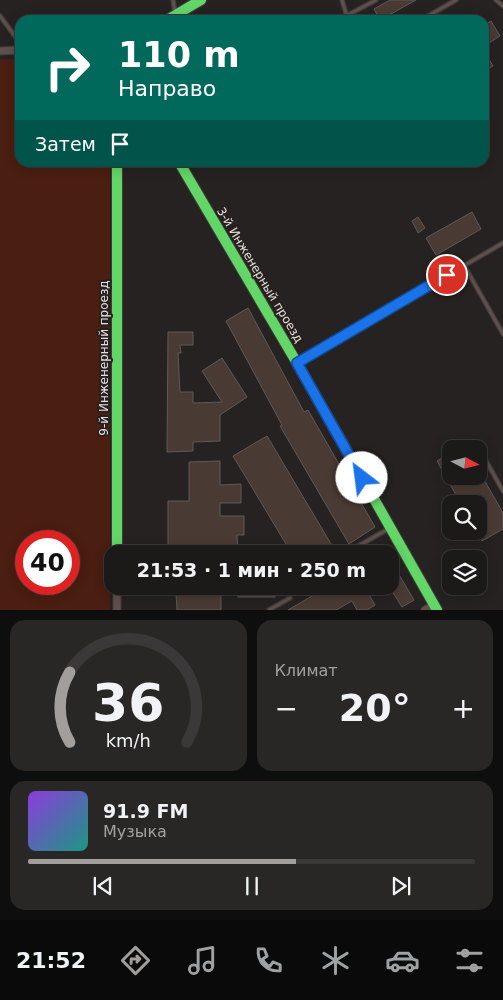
<!DOCTYPE html>
<html lang="ru">
<meta charset="utf-8">
<style>
body{margin:0;font-family:"DejaVu Sans",sans-serif;background:#292726;color:#f1f3f6;height:100vh;display:flex;flex-direction:column;font-size:19px;white-space:nowrap}
*{box-sizing:border-box;margin:0}
p{font-size:16px;color:#a0a1a2}
.icon{flex:none;width:28px;height:28px;fill:none;stroke:currentColor;stroke-width:2;stroke-linecap:round;stroke-linejoin:round}
.map{position:relative;height:610px;overflow:hidden}
.sheet{display:flex;flex-direction:column;gap:10px;padding:10px;background:#0f0e0e;flex:1}
.sheet>*{flex:none}
.banner{position:absolute;left:15px;top:15px;width:474px;height:152px;border-radius:15px;box-shadow:0 2px 12px #0003,0 0 0 1px #3a3838;background:#00695c;color:#fff;overflow:hidden}
.needle{width:32px;rotate:97deg}
.buttons{position:absolute;left:442px;top:440px;display:grid;gap:10px}
.buttons a{display:grid;place-items:center;width:45px;height:45px;border-radius:10px;background:#1c1a19;box-shadow:0 2px 12px #0003,0 0 0 1px #3a3838;font-size:25px}
.speed{position:absolute;left:15px;top:530px;display:flex;gap:10px;font-size:25px;font-weight:700;text-align:center}
.speed>*{display:grid;place-content:center;width:65px;height:65px;border-radius:50%;background:#1c1a19;box-shadow:0 2px 12px #0003,0 0 0 1px #3a3838;line-height:1}
.speed .limit{border:8px solid #d22;background:#fff;color:#111}
.pin{position:absolute;display:grid;place-items:center;width:42px;height:42px;color:#fff;margin:-21px;border:2px solid #fff;border-radius:50%;box-shadow:0 1px 5px #0007}
.me{position:absolute;width:55px;margin:-28px;rotate:330deg;stroke-linejoin:round;filter:drop-shadow(0 0 4px #0008)}
.turn{display:flex;align-items:center;gap:18px;height:105px;padding:0 20px;font-size:22px}
.turn .icon{width:65px;height:65px;stroke-width:2.5}
.turn b{display:block;font-size:35px;line-height:42px}
.then{display:flex;align-items:center;height:48px;padding:0 20px;background:#0003;gap:10px;font-size:19px}
.big{font-size:38px;font-weight:800;line-height:1.1}
.sheet .card{flex:1;display:flex;flex-direction:column;justify-content:center;gap:8px;min-width:0;padding:0 18px;border-radius:15px;background:#292726}
.sheet .dial{align-items:center;gap:0}
.dial svg{height:130px;overflow:visible;fill:none;stroke:#3a3838;stroke-width:7;stroke-linecap:round;text-anchor:middle}
.dial text{fill:#f1f3f6;stroke:none}
.song{display:flex;align-items:center;gap:15px}
.cover{width:60px;height:60px;border-radius:8px;background:linear-gradient(135deg,hsl(270 70% 55%),hsl(170 70% 35%))}
.played{height:5px;border-radius:2px;background:linear-gradient(90deg,#a29e9c 60%,#3a3838 60%)}
.keys{display:flex;justify-content:space-around;direction:ltr}
.heat{display:flex;justify-content:space-between;align-items:center;font-size:28px;direction:ltr}
.sheet .tiles{flex:1;display:grid;gap:10px;grid-template-columns:1fr 1fr}
.card:last-child{grid-column:span 2}
.trip{position:absolute;left:104px;top:545px;width:295px;height:50px;border-radius:15px;background:#1c1a19;box-shadow:0 2px 12px #0003,0 0 0 1px #3a3838;font-weight:800;line-height:50px;text-align:center}
.tab-bar{display:flex;height:80px;justify-content:space-around;align-items:center;background:#0b0a0a;color:#a0a1a2}
.tab-bar .icon{width:35px;height:35px}
.tab-bar .selected{color:#a29e9c}
.tab-bar b{font-size:22px;color:#f1f3f6}
.map>svg:first-child{display:block}
.green{fill:#4a1e11;fill-rule:evenodd}
.building{fill:#4a3a34;stroke:#5d5a59}
.lines{fill:none;stroke-linecap:round;stroke-linejoin:round}
.lane-casing{stroke:#403d3c;stroke-width:5.5}
.street-casing{stroke:#403d3c;stroke-width:9}
.fast-casing{stroke:#403d3c;stroke-width:12}
.lane{stroke:#604f4a;stroke-width:3}
.street{stroke:#604f4a;stroke-width:7}
.fast{stroke:#63d668;stroke-width:10}
.route-casing{stroke:#114b97;stroke-width:12}
.route{stroke:#1a73e8;stroke-width:9}
.labels{text-anchor:middle;stroke-width:4;stroke-linejoin:round;paint-order:stroke}
.street-label{font-size:12px;fill:#e4e0de;stroke:#28211f}
</style>
<div class="map">
<svg width="503" height="610" viewBox="0 0 503 610">
<rect width="100%" height="100%" fill="#262221"/>
<path class="green" d="M 0,59 L 20,59 L 20,162 L 110,163 L 110,610 L 0,610 ZM 26,541 L 69,541 L 69,584 L 26,584 Z"/>
<g class="building">
<polygon points="390,0 416,0 380,20 374,9"/>
<polygon points="491,21 500,36 484,46 484,25"/>
<polygon points="484,51 493,66 484,71"/>
<polygon points="472,212 481,229 436,255 426,238"/>
<polygon points="418,217 425,228 418,233 412,221"/>
<polygon points="248,308 304,412 308,410 375,527 349,544 280,426 282,425 226,321"/>
<polygon points="168,332 193,332 193,345 180,345 181,353 178,353 180,392 193,392 193,403 222,402 202,371 222,358 247,397 220,415 220,441 193,442 193,451 167,452"/>
<polygon points="267,436 337,554 292,554 253,489 233,456"/>
<polygon points="451,453 451,476 482,476 503,513 503,529 482,541 476,531 479,531 479,504 461,504 437,461"/>
<polygon points="220,461 220,485 241,484 241,503 220,503 220,516 244,516 244,535 237,535 238,554 168,554 168,501 189,501 189,462"/>
<polygon points="398,573 414,600 402,607 390,588 390,578"/>
<rect x="238" y="586" width="37" height="11"/>
<polygon points="329,586 364,586 375,605 367,610 357,610 352,601 336,610 288,610"/>
<polygon points="203,588 221,588 221,610 177,610 176,593 203,592"/>
</g>
<g class="lines">
<g class="lane-casing">
<g id="lane">
<polyline points="173,0 175,12"/>
<polyline points="342,0 348,20"/>
<polyline points="496,0 503,6"/>
<polyline points="0,16 20,43"/>
<polyline points="346,16 376,0"/>
<polyline points="421,20 456,0"/>
<polyline points="464,265 503,334"/>
<polyline points="300,361 503,243"/>
<polyline points="476,443 503,491"/>
<polyline points="344,554 390,528"/>
<polyline points="269,610 290,598"/>
</g>
</g>
<g class="street-casing">
<g id="street">
<polyline points="0,51 20,50"/>
<polyline points="117,586 117,610"/>
<polyline points="425,610 434,605"/>
</g>
</g>
<g class="fast-casing">
<g id="fast">
<polyline points="167,20 201,0"/>
<polyline points="117,162 117,554"/>
<polyline points="179,162 297,363 437,610"/>
</g>
</g>
<use href="#lane" class="lane"/>
<use href="#street" class="street"/>
<use href="#fast" class="fast"/>
</g>
<g class="lines">
<g class="route-casing">
<polyline id="route" points="362,478 297,363 447,275"/>
</g>
<use href="#route" class="route"/>
</g>
<g class="labels">
<g class="street-label">
<text transform="translate(260 275) rotate(59)" y="4">3-й Инженерный проезд</text>
<text transform="translate(104 358) rotate(-90)" y="4">9-й Инженерный проезд</text>
</g>
</g>
</svg>
<div class="buttons">
<a><svg class="needle" viewBox="-14 -14 28 28"><path d="M0-13l5 13h-10z" fill="#e53935"/><path d="M0 13l5-13h-10z" fill="#a0a1a2"/></svg></a>
<a><svg class="icon" aria-label="search" viewBox="0 0 24 24"><circle cx="10" cy="10" r="6"/><path d="M15 15l6 6"/></svg></a>
<a><svg class="icon" aria-label="layers" viewBox="0 0 24 24"><path d="M12 4l9 5-9 5-9-5zM3 14l9 5 9-5"/></svg></a>
</div>
<div class="speed"><div class="limit">40</div></div>
<div class="pin" style="left:447px;top:275px;background:#d93025"><svg class="icon" aria-label="arrive" viewBox="0 0 24 24"><path d="M6 21V4h12l-3 4 3 4H6"/></svg></div>
<svg class="me" style="left:362px;top:478px" viewBox="-20 -20 40 40"><circle r="19" fill="#fff"/><path d="M0-13L10 11 0 6-10 11z" fill="#1a73e8"/></svg>
<div class="trip">21:53 · 1 мин · 250 m</div>
<div class="banner">
<div class="turn"><svg class="icon" aria-label="right" viewBox="0 0 24 24"><path d="M7 20v-9h11M14 6l5 5-5 5"/></svg><div><b>110 m</b>Направо</div></div>
<div class="then">Затем<svg class="icon" aria-label="arrive" viewBox="0 0 24 24"><path d="M6 21V4h12l-3 4 3 4H6"/></svg></div>
</div>
</div>
<section class="sheet">
<div class="tiles">
<div class="card dial"><svg viewBox="0 0 100 80">
<path d="M14 69A42 42 0 1 1 86 69"/>
<path d="M14 69A42 42 0 0 1 14 26" stroke="#a29e9c"/>
<text x="50" y="56" font-size="32" font-weight="700">36</text>
<text x="50" y="72" font-size="11">km/h</text>
</svg></div>
<div class="card"><p>Климат</p>
<div class="heat"><a>−</a><b class="big">20°</b><a>+</a></div>
</div>
<div class="card">
<div class="song"><i class="cover"></i><div><b>91.9 FM</b><p>Музыка</p></div></div>
<div class="played"></div>
<div class="keys"><svg class="icon" aria-label="previous" viewBox="0 0 24 24"><path d="M18 5L8 12l10 7zM5 5v14"/></svg><svg class="icon" aria-label="pause" viewBox="0 0 24 24"><path d="M8 5v14M16 5v14"/></svg><svg class="icon" aria-label="next" viewBox="0 0 24 24"><path d="M6 5l10 7-10 7zM19 5v14"/></svg></div>
</div>
</div>
</section>
<nav class="tab-bar">
<b>21:52</b>
<svg class="icon selected" aria-label="directions" viewBox="0 0 24 24"><path d="M12 3l9 9-9 9-9-9zM9 14v-3h6M13 9l2 2-2 2"/></svg>
<svg class="icon" aria-label="music" viewBox="0 0 24 24"><path d="M9 18V5l10-2v13"/><circle cx="6" cy="18" r="3"/><circle cx="16" cy="16" r="3"/></svg>
<svg class="icon" aria-label="phone" viewBox="0 0 24 24"><path d="M5 4h4l2 5-3 2q2 4 5 5l2-3 5 2v4C11 20 4 13 5 4z"/></svg>
<svg class="icon" aria-label="climate" viewBox="0 0 24 24"><path d="M12 3v18M4 7l16 10M4 17L20 7"/></svg>
<svg class="icon" aria-label="car" viewBox="0 0 24 24"><path d="M5 17H2v-5l4-1 3-4h7l3 4 3 1v5h-3M9 17h6M6 11h13"/><circle cx="7" cy="17" r="2"/><circle cx="17" cy="17" r="2"/></svg>
<svg class="icon" aria-label="filters" viewBox="0 0 24 24"><path d="M4 7h16M4 17h16"/><circle cx="9" cy="7" r="2"/><circle cx="15" cy="17" r="2"/></svg>
</nav>
